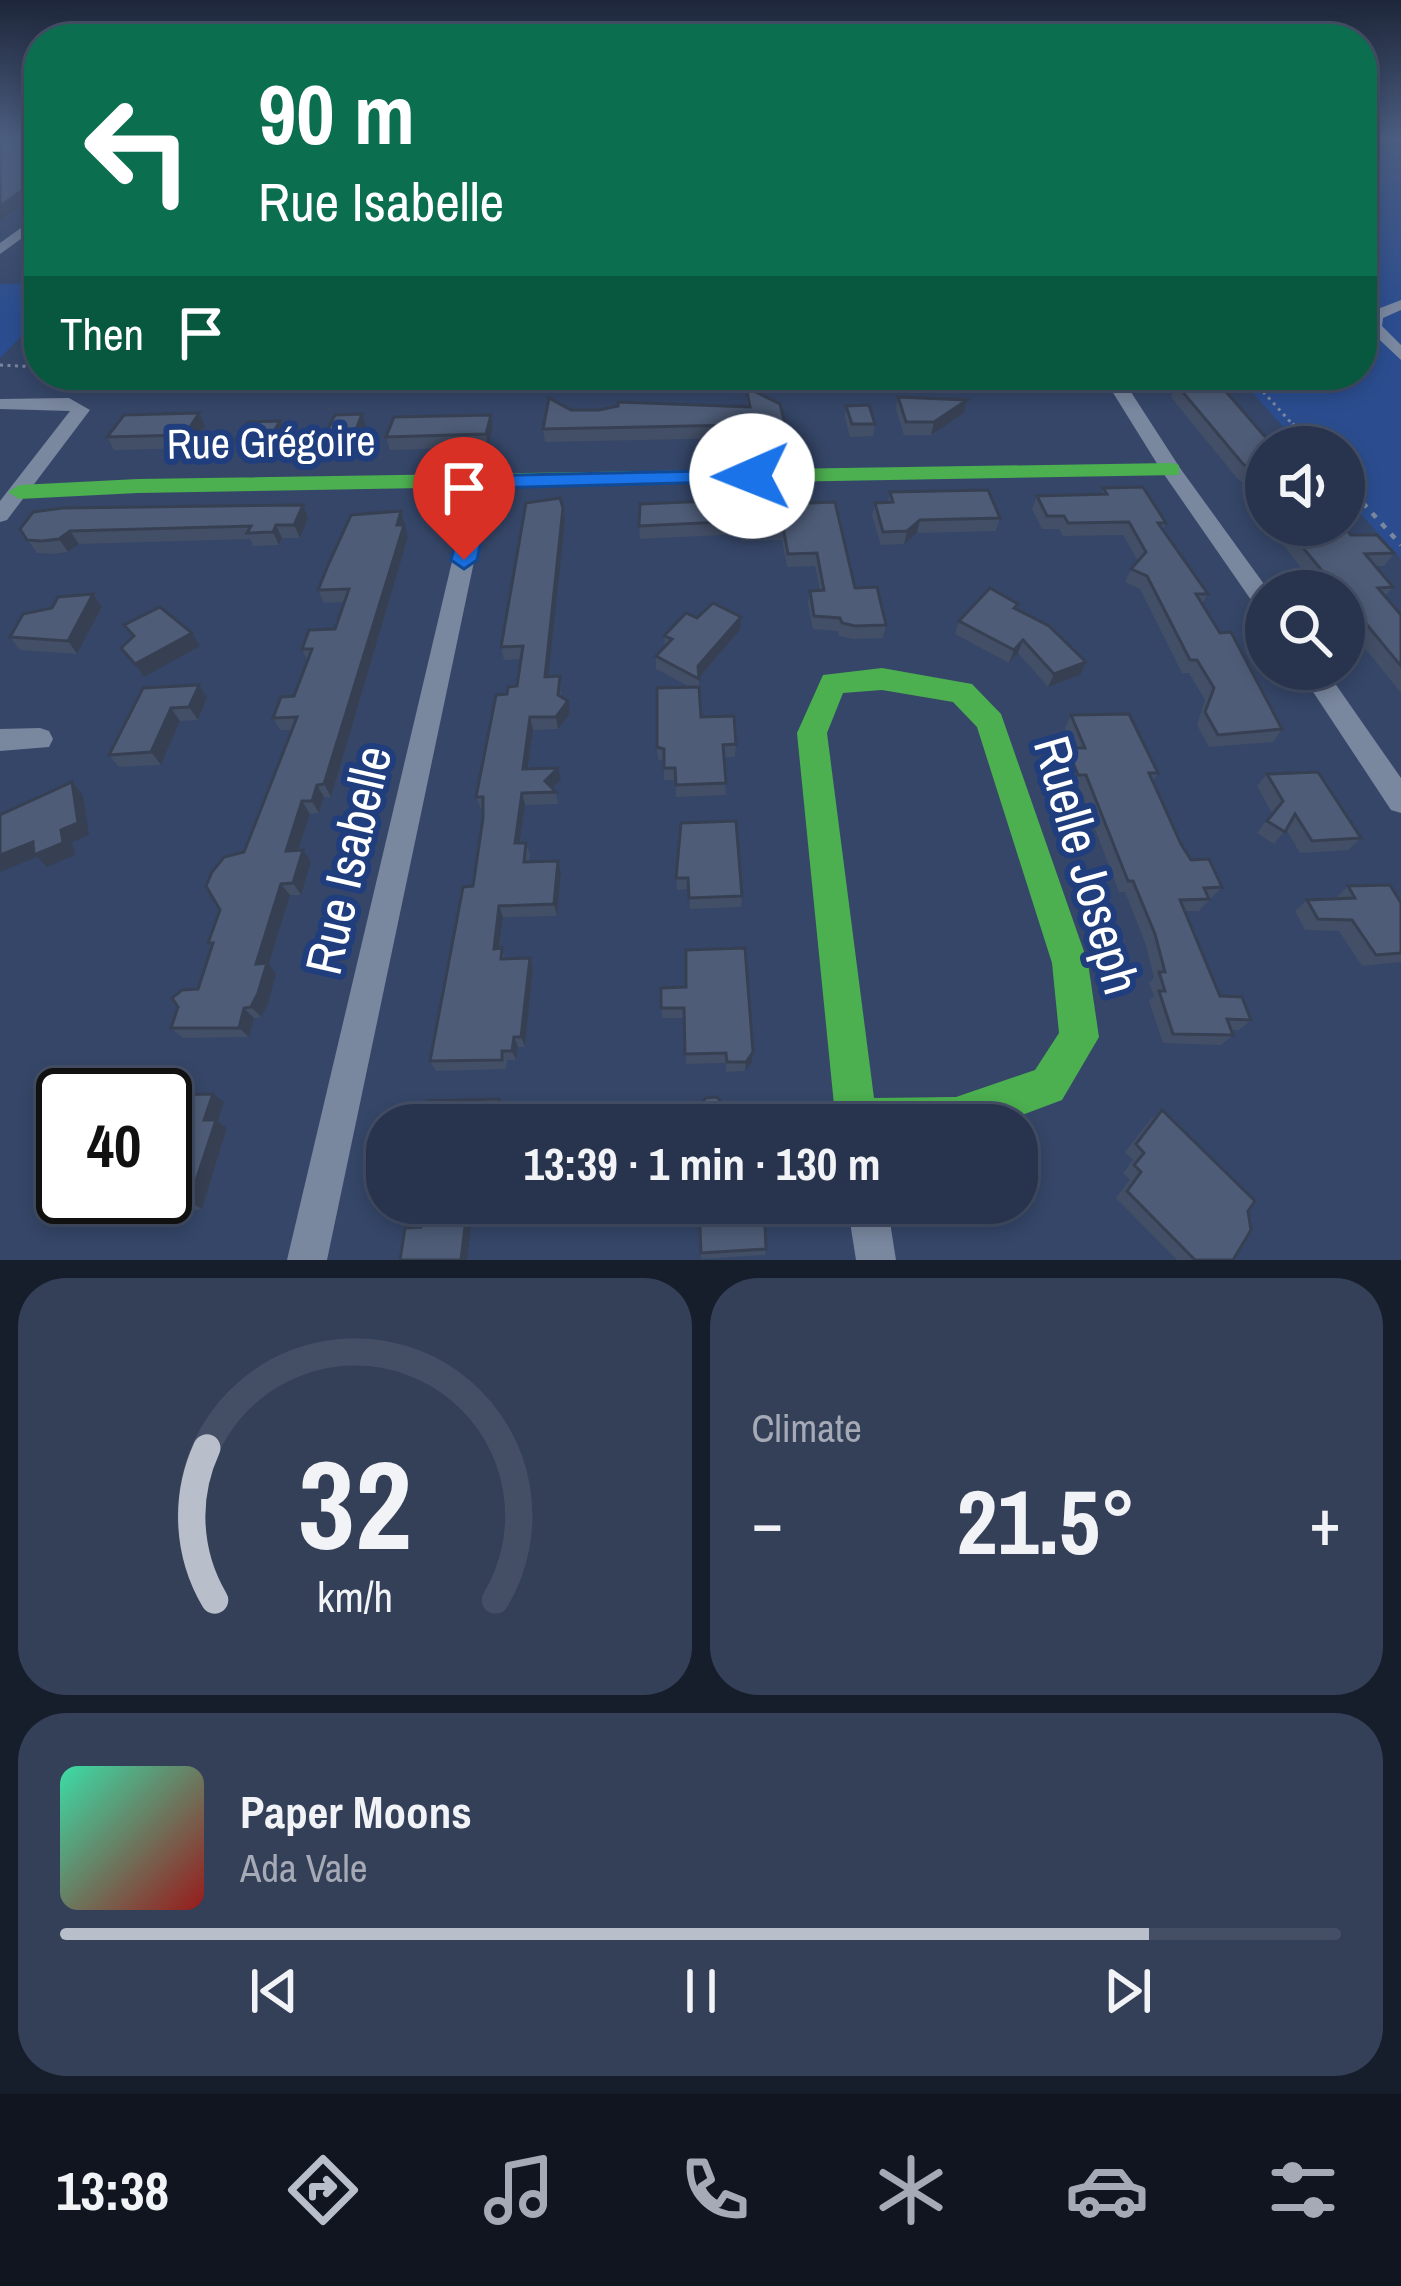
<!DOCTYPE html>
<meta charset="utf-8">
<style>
body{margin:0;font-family:"Archivo Narrow",sans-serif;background:#343f58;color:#f1f3f6;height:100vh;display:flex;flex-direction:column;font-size:45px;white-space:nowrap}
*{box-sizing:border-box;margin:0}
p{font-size:39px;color:#a5aab6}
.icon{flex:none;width:66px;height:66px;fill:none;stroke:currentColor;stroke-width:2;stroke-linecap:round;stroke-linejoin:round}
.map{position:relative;height:1260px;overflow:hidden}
.details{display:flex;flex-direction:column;gap:18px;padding:18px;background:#161d2b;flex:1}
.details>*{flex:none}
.guide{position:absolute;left:24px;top:24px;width:1353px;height:366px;border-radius:48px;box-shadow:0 6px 18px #0003,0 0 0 3px #444f66;background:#0b6e4f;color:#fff;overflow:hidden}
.tools{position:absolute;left:1245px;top:426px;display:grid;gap:24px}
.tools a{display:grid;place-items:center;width:120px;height:120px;border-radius:50%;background:#28344e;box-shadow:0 6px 18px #0003,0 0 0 3px #444f66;font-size:60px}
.speed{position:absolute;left:36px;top:1068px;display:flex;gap:24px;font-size:60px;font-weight:700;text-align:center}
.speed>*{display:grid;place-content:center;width:156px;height:156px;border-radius:50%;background:#28344e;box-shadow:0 6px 18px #0003,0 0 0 3px #444f66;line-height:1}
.speed .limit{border:6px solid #111;border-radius:18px;background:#fff;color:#111}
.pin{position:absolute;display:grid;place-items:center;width:102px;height:102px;color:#fff;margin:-123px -51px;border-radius:50% 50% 50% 0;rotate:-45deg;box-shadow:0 0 12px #0007}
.pin .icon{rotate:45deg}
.me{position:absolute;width:132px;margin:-66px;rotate:269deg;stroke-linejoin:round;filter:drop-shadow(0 0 9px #0008)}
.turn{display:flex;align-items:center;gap:42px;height:252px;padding:0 36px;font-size:54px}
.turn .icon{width:156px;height:156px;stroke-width:2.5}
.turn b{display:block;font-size:84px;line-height:102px}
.then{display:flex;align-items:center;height:114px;padding:0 36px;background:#0003;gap:24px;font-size:45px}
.big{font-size:90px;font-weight:700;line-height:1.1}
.details .tile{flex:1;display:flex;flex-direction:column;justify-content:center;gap:18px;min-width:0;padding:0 42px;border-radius:48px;background:#343f58}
.details .dial{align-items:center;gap:0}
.dial svg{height:312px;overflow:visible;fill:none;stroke:#444f66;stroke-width:7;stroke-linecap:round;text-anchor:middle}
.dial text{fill:#f1f3f6;stroke:none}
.song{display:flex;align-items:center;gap:36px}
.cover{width:144px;height:144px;border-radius:18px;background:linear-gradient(135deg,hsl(160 70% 55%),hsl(0 70% 35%))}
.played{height:12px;border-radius:6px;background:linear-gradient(90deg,#b8beca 85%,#444f66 85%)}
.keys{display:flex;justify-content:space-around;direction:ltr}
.heat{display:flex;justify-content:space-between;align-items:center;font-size:66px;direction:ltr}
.details .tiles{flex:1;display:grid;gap:18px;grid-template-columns:1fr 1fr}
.tile:last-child{grid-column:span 2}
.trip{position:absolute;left:366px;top:1104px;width:672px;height:120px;border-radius:48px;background:#28344e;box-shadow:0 6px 18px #0003,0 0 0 3px #444f66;font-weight:700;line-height:120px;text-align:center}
.tab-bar{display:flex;height:192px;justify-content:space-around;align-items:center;background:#10151f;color:#a5aab6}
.tab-bar .icon{width:84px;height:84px}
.tab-bar .selected{color:#b8beca}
.tab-bar b{font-size:54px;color:#f1f3f6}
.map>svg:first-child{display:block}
.green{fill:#2b4d8f}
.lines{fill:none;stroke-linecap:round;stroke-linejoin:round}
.path-far1{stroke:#79879f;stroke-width:3;stroke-dasharray:3 4.5;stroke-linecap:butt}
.path{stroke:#79879f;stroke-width:4.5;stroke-dasharray:6 8;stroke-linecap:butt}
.street{fill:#79879f;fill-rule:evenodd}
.fast{fill:#4caf50;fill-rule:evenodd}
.wall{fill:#434f66}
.shaded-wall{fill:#374053}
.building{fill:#4e5c77;stroke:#374053;stroke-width:3}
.route{fill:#1a73e8;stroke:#114b97;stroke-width:3}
.labels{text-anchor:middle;stroke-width:12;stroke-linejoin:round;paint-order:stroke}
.street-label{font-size:42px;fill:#fff;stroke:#203e7d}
.near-street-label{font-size:51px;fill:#fff;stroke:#203e7d}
</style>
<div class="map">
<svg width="1401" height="1260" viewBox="0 0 1401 1260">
<rect width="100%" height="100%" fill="#354668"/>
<g class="green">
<polygon points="1362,139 1401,139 1401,559 1344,495 1344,447 1301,447 1237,375 1362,375"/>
<polygon points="39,283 39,318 0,358 0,284"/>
</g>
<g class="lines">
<g class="path-far1">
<polyline points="0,365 39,367"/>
<polyline points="276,375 536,375"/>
<polyline points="1248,375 1295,427"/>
</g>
<g class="path">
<polyline points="1292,424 1313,447"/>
<polyline points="1344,482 1401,545"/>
</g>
<g class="street">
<polygon points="39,215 39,226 0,254 0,243"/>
<polygon points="1401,300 1401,310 1383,318 1382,326 1401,345 1401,360 1366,327 1370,312"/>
<polygon points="1102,375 1120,375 1180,468 1269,591 1266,612 1258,610 1161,470"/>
<polygon points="69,398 90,410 7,520 0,522 0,501 70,411 0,409 0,399"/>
<polygon points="481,475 491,481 327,1260 287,1260 471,481"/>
<polygon points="1298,669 1325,669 1401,778 1401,813 1391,810"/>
<polygon points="40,728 49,731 53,739 49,747 0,751 0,729"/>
<polygon points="847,1203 887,1203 896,1260 856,1260"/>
</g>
<g class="fast">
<polygon points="1171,463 1179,465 1179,475 138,493 19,499 8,492 19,485 138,479"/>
<path d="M 882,668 L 972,684 L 1001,714 L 1088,963 L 1099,1037 L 1062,1100 L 995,1125 L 836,1125 L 797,733 L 823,675 ZM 882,690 L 953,702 L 977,727 L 1052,963 L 1059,1033 L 1035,1070 L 956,1097 L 874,1098 L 827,733 L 843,693 Z"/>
</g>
</g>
<g class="wall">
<polygon points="1176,384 1203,385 1266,447 1266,498 1263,493 1255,493 1236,477 1171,397"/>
<polygon points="746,387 785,424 784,437 545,442 543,429 571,410 747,407"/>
<polygon points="898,397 967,400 964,413 931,435 904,435 896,409"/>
<polygon points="846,406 875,424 873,436 850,437 845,418"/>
<polygon points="491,415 493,427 488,447 390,450 386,437"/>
<polygon points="280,421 285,433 274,453 241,453 235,441"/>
<polygon points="205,426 191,448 114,450 107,437"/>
<polygon points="1103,488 1166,523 1163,529 1208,594 1202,604 1282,729 1273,742 1209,747 1197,725 1205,700 1189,673 1182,673 1140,589 1125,582 1131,569 1138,561 1123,535 1063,536 1059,529 1042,529 1032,509 1037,496 1101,494"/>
<polygon points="890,492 1000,518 996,531 917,533 904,544 881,545 872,516 875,503 888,502"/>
<polygon points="810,503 855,588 886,625 883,638 853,639 839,636 838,631 813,629 808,604 810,591 820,590 815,566 787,567 782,540 742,541 742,534 640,539 639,526"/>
<polygon points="308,518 300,538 282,538 279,545 253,546 250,539 79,544 68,552 51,554 37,553 20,529"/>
<polygon points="565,521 548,677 560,676 561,697 570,714 558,729 533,730 528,769 561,780 553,788 556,792 558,804 525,805 520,843 526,843 530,855 529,862 561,873 557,916 503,917 500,948 506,959 530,958 533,969 525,1047 518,1047 516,1060 507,1060 506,1069 436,1071 430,1061 473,886 483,818 483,809 481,809 476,797 507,694 517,686 521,659 504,660 501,647"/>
<polygon points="405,523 404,527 408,537 331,797 324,797 319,813 310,814 298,851 311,862 301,895 290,895 269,964 276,974 268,1004 261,1017 254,1018 249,1037 183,1038 171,1028 198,989 212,948 208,943 291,730 280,730 273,718 294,696 308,661 302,649 335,629 344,602 324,603 318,590"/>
<polygon points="1268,525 1342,525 1351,535 1394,553 1384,566 1375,566 1393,587 1385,596 1401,615 1401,693 1344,622 1344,591 1319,591"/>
<polygon points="93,594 102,607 77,654 20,650 10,637"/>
<polygon points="1018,604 1016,610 1080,675 1048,687 1018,653 1009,663 955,634 959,621"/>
<polygon points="697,618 740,630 699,678 701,717 736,744 735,757 724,757 726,795 676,797 676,780 664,780 664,761 658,759 657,747 690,687 656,669 656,656 665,647 664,636"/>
<polygon points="207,698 198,720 180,721 161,765 119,767 109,755 133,706"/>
<polygon points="1071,715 1158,773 1153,781 1181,844 1191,860 1222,887 1199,911 1185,911 1220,996 1251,1020 1239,1030 1231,1030 1233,1035 1221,1045 1163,1043 1149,1001 1154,996 1149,983 1154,978 1146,945 1125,892 1119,892 1079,787 1071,788 1060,761 1067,748 1073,748 1065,728"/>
<polygon points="1267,774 1361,838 1348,850 1300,853 1286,829 1274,844 1257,833 1272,813 1257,786"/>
<polygon points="736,821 742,896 741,907 690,909 689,889 677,890 676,878"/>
<polygon points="1348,886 1401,903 1401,962 1362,966 1339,931 1305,930 1295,911 1307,900 1336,898"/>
<polygon points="661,988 753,1052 752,1062 745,1071 726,1072 726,1063 686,1064 685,1018 662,1018"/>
<polygon points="224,1102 218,1121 227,1128 202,1209 152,1216 142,1211 135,1212 120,1205"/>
<polygon points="1162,1110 1248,1211 1233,1260 1177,1260 1116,1198 1130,1180 1123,1173 1133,1160 1125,1152 1151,1119"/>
<polygon points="425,1203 509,1203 509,1207 492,1208 491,1217 472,1218 421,1227"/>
<polygon points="699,1203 766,1249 765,1255 701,1259"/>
</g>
<g class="shaded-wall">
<polygon points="39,178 39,192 0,221 0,206"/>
<polygon points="967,400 964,413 931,435 934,422"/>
<polygon points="199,413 205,426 191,448 185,435"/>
<polygon points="362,414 366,426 358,447 327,452 323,439"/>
<polygon points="491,415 493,427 488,447 486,434"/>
<polygon points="280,421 285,433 274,453 269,440"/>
<polygon points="303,505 308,518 300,538 294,525"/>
<polygon points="563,508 565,521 547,690 545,677"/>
<polygon points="401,511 408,537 331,797 324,784"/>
<polygon points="920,520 917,533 904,544 907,531"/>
<polygon points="276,525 282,538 279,545 273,532"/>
<polygon points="70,531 79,544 68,552 59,539"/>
<polygon points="93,594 102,607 77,654 68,641"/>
<polygon points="741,617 740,630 698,679 698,666"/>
<polygon points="192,633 200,646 144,677 135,664"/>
<polygon points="1023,640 1018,653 1009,663 1014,650"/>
<polygon points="1086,662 1080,675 1048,687 1054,674"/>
<polygon points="199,685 207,698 198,720 189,707"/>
<polygon points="568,701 570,714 558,729 556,717"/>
<polygon points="171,708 180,721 161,765 151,752"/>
<polygon points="530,717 533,730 526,782 523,769"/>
<polygon points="558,768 561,780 548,793 545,781"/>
<polygon points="72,782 83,795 89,835 72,842 75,855 47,867 37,857 0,872 0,855 61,830"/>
<polygon points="317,785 324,797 319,813 312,801"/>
<polygon points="522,793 525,805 518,855 515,843"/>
<polygon points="302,801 310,814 294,863 286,851"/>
<polygon points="303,850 311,862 301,895 293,883"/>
<polygon points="558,861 561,873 557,916 554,904"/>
<polygon points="281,884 290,895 269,964 276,974 268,1004 261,1017 251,1007 256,964"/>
<polygon points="499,906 503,917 498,959 494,949"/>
<polygon points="530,958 533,969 525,1047 521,1037"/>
<polygon points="244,1008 254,1018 249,1037 239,1028"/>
<polygon points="514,1037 518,1047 516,1060 512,1051"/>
<polygon points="753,1052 752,1062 745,1071 746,1062"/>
<polygon points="213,1094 224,1102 218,1121 227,1128 202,1209 189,1202 204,1120"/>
<polygon points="499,1099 504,1108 502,1125 496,1125"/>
<polygon points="486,1203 492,1208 491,1217 485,1211"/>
<polygon points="467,1211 472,1218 467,1260 461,1260"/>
</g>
<g class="building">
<polygon points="0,139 39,139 39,178 0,206"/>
<polygon points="1187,375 1194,375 1203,385 1222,387 1274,447 1266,447 1266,480 1263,480 1243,464 1176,384"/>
<polygon points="746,387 780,404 785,424 543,429 549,398 571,410 599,410 618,406 618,402 750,407"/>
<polygon points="898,397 967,400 934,422 906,422"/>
<polygon points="869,405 875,424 852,424 846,406"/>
<polygon points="199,413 185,435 107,437 124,415"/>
<polygon points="362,414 354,435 323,439 335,415"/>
<polygon points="491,415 486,434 386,437 394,417"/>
<polygon points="280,421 269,440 235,441 247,422"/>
<polygon points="1143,487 1166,523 1158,523 1208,594 1196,594 1220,633 1231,632 1282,729 1218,735 1205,712 1214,688 1197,660 1190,660 1147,576 1131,569 1146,552 1129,522 1068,523 1064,516 1047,516 1037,496 1107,494 1103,488"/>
<polygon points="988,490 1000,518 920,520 907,531 883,532 875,503 893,502 890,492"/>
<polygon points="808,497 810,503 835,502 855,588 877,587 886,625 855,626 842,623 840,618 814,616 810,591 824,590 817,553 788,554 783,527 743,528 742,521 639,526 640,504"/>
<polygon points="560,498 563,508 545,677 560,676 558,695 568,701 556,717 530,717 523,769 558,768 545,781 556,792 522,793 515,843 526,843 524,862 558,861 554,904 499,906 494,949 502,948 501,959 530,958 521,1037 514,1037 512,1051 502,1051 502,1060 430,1061 463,887 473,886 483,818 483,797 476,797 496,695 507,694 508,687 517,686 523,646 501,647 526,503"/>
<polygon points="303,505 294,525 276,525 273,532 247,533 251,526 70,531 59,539 42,541 27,540 20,529 33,512 62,508"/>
<polygon points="401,511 397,525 404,525 324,784 317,785 312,801 302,801 286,851 303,850 293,883 281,884 256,964 267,963 258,993 251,1007 244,1008 239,1028 171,1028 178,1007 172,998 182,990 198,989 213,943 208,943 220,910 206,886 212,872 224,857 244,852 297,717 273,718 281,697 294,696 312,649 302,649 309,630 335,629 349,589 318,590 329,563 351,515"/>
<polygon points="1284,525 1342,525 1351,535 1377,535 1394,553 1365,554 1393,587 1378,588 1401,615 1401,666 1344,597 1344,591 1339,591"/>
<polygon points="990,588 1018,604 1014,608 1049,626 1086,662 1054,674 1023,640 1014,650 959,621"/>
<polygon points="93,594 68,641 10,637 23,614 52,608 58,597"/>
<polygon points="713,603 741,617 698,666 699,679 656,656 672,639 664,636 686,613 697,618"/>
<polygon points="160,607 192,633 135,664 121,648 134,636 124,625"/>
<polygon points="199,685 189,707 171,708 151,752 109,755 143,688"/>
<polygon points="699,687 701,717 734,716 736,744 723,745 726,783 676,785 675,768 664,768 664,749 657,747 657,688"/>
<polygon points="1129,714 1158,773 1149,773 1181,844 1191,860 1209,859 1222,887 1204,888 1209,899 1180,900 1220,996 1242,997 1251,1020 1227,1019 1233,1035 1173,1034 1159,991 1165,991 1159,972 1165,972 1155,934 1133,881 1128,881 1086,775 1078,775 1067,748 1085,748 1071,715"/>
<polygon points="1318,772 1361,838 1312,841 1295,814 1285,832 1267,821 1283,801 1267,774"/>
<polygon points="72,782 78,823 61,830 63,843 34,855 33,842 0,855 0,815"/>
<polygon points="736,821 742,896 689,898 688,878 676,878 681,823"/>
<polygon points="1390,885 1401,903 1401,953 1376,955 1352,920 1318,919 1307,900 1355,898 1348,886"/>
<polygon points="745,948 753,1052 746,1062 727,1062 726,1053 685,1054 684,1008 661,1008 661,988 686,987 686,950"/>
<polygon points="213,1094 204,1120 216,1120 189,1202 138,1210 140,1204 120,1205 123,1197 165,1197 165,1095 161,1095"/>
<polygon points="717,1097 726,1108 749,1107 750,1125 695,1125 694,1110 706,1098"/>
<polygon points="499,1099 496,1125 423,1125 427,1101"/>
<polygon points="1162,1110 1255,1201 1248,1211 1251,1230 1233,1260 1195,1260 1127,1191 1141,1172 1134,1165 1144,1153 1136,1144"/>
<polygon points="425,1203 486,1203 485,1211 467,1211 461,1260 400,1260 405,1228 421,1227"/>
<polygon points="699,1203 764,1203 766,1249 701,1253"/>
</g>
<linearGradient id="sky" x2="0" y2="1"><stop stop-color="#1d2639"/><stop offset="0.44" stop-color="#4b5d80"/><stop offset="1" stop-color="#4b5d80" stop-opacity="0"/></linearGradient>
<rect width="1401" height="315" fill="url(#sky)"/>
<polygon class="route" points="752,470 760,472 760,481 492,488 477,560 464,569 451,560 473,476"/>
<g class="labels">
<g class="street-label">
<text transform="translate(271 442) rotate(-1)" y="15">Rue Grégoire</text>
</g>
<g class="near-street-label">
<text transform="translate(348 860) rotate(-77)" y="18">Rue Isabelle</text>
<text transform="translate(1087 865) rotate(74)" y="18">Ruelle Joseph</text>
</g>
</g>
</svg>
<div class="tools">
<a><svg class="icon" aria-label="sound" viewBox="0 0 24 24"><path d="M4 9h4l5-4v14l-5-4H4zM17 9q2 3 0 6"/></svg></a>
<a><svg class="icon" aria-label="search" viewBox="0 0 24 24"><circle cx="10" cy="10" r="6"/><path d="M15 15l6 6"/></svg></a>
</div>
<div class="speed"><div class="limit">40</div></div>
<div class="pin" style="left:464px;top:560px;background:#d93025"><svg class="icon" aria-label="arrive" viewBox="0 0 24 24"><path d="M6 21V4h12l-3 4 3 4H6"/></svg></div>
<svg class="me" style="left:752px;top:476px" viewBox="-20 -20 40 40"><circle r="19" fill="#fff"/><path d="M0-13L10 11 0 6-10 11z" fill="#1a73e8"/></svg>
<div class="trip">13:39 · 1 min · 130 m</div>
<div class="guide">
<div class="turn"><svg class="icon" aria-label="left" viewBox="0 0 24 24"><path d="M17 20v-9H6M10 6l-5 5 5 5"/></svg><div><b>90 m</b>Rue Isabelle</div></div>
<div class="then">Then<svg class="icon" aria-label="arrive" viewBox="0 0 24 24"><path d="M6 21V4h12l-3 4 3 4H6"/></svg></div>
</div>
</div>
<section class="details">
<div class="tiles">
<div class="tile dial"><svg viewBox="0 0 100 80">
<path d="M14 69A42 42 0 1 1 86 69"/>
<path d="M14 69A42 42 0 0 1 12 30" stroke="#b8beca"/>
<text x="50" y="56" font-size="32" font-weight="700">32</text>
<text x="50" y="72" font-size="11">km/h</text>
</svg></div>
<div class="tile"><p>Climate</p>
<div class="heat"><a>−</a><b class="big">21.5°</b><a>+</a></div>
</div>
<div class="tile">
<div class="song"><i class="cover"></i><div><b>Paper Moons</b><p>Ada Vale</p></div></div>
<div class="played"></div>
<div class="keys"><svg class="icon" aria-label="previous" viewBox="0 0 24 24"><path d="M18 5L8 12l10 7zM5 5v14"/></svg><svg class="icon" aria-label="pause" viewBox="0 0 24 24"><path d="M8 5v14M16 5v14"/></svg><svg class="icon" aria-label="next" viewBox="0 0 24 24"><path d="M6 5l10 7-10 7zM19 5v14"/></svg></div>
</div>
</div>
</section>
<nav class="tab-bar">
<b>13:38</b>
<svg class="icon selected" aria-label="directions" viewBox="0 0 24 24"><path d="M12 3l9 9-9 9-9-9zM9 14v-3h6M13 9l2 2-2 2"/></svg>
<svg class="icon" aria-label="music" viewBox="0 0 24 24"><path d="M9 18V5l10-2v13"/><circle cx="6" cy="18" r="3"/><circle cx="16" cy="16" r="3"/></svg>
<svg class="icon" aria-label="phone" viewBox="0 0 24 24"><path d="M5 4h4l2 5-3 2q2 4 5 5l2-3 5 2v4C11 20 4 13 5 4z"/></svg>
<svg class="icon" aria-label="climate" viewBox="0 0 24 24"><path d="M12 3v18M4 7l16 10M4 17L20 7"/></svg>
<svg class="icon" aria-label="car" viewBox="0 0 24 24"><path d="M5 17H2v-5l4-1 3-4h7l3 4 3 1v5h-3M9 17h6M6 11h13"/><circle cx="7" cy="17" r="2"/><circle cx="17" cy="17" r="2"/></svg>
<svg class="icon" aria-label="filters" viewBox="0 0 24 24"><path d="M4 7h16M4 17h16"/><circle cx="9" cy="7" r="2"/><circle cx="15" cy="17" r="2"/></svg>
</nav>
